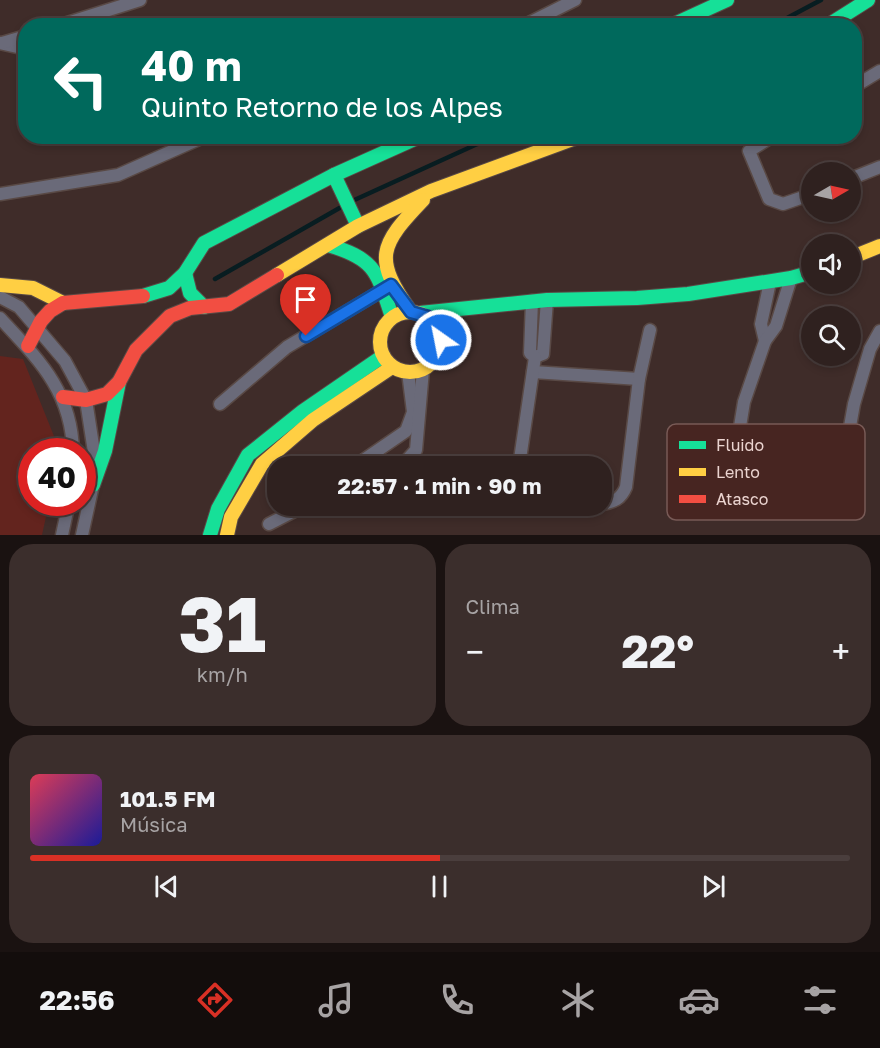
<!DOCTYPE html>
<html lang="es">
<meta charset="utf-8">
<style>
body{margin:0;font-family:"Golos Text",sans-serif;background:#3b2e2c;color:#f1f3f6;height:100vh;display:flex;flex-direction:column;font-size:22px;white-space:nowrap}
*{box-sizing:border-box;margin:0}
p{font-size:20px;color:#a7a3a4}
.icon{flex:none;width:33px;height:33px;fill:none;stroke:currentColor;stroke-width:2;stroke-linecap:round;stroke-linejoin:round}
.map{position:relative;height:535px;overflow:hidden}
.drawer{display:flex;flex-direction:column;gap:9px;padding:9px;background:#1a1211;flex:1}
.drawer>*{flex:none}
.banner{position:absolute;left:18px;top:18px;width:844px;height:126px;border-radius:24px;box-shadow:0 3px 9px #0003,0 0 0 2px #4a3e3d;background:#00695c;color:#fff;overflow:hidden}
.needle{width:39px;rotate:81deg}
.fabs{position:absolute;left:801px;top:162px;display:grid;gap:12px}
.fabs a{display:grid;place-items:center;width:60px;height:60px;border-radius:50%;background:#2f211f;box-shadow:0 3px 9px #0003,0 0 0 2px #4a3e3d;font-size:30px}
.speed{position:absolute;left:18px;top:438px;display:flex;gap:12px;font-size:30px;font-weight:700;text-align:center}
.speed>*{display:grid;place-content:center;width:78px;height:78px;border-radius:50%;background:#2f211f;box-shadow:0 3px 9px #0003,0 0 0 2px #4a3e3d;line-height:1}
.speed .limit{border:9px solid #d22;background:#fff;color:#111}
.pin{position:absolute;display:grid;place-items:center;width:51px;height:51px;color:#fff;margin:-62px -26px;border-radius:50% 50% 50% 0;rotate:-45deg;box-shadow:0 0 6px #0007}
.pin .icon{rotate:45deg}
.me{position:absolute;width:66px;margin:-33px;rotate:327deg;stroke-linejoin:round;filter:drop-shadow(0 0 4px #0008)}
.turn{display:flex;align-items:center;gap:21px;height:126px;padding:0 24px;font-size:27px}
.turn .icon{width:78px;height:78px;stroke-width:2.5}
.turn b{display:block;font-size:42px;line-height:51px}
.big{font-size:45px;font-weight:700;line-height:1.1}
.drawer .card{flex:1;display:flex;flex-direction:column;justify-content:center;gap:9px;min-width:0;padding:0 21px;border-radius:24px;background:#3b2e2c}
.drawer .dial{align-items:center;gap:0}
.dial b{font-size:78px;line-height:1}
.song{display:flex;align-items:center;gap:18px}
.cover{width:72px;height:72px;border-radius:9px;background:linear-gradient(135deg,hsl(350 70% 55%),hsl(240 70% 35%))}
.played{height:6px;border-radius:3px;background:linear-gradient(90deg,#d93025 50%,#4a3e3d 50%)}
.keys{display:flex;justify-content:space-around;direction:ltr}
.heat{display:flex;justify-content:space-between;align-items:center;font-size:33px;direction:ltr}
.drawer .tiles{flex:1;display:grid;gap:9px;grid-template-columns:1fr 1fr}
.card:last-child{grid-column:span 2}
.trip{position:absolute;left:267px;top:456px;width:345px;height:60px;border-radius:24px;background:#2f211f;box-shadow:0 3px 9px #0003,0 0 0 2px #4a3e3d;font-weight:700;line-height:60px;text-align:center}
.menu{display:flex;height:96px;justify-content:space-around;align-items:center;background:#130d0c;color:#a7a3a4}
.menu .icon{width:42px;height:42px}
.menu .current{color:#d93025}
.menu b{font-size:27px;color:#f1f3f6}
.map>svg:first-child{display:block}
.green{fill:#63241e}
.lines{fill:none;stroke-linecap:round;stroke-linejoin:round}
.stream{stroke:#081d21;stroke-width:4.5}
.street-casing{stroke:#594945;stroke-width:15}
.fast-casing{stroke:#594945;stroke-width:16}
.slow-casing{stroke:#594945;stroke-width:16}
.jam-casing{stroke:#594945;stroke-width:16}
.street{stroke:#6a6a79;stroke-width:12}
.fast{stroke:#16e098;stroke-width:14}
.slow{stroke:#ffcf43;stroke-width:14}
.jam{stroke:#f24e42;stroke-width:14}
.route-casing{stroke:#114b97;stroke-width:15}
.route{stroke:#1a73e8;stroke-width:10}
.key{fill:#472521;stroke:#785a56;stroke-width:1.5}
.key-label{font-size:16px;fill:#ebd4d0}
</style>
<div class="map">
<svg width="880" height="535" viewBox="0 0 880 535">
<rect width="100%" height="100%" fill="#3f2c29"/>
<polygon class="green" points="0,356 23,359 60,451 32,452 32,502 49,503 42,535 0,535"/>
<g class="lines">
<g class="stream">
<polyline points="772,26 821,0"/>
<polyline points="350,202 475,145 500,136"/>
<polyline points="215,279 343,206"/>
</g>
<g class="street-casing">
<g id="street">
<polyline points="58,26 140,0"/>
<polyline points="523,26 575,0"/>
<polyline points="0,43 26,49"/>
<polyline points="2,43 26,36"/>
<polyline points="855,86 880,71"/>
<polyline points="773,136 749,151 769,199 783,204 812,194"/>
<polyline points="850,179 880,167"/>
<polyline points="0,194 118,175 206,136"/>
<polyline points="0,297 19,307 65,361 86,400 94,452 93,485 82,535"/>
<path d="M 0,318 C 38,359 72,391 73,452"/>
<polyline points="765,341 761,324 770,282"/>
<polyline points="535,357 543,354 547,300"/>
<polyline points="533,372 639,379"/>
<polyline points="220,404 287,347 388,287"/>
<polyline points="355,466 406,431 413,412 408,372"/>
<polyline points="397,466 405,462 416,450 423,370"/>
<polyline points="519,466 535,357 530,353 532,301"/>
<polyline points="852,480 844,460 854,404 870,349 880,331"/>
<polyline points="745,502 734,487 736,451 744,402 765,341 776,326 791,278"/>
<path d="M 602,504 C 614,502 621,499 626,487 L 639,379 L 650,330"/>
<polyline points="562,506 578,509 595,506"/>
<polyline points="269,524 304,506"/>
<polyline points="62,535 69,502"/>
</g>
</g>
<g class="fast-casing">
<g id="fast">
<polyline points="670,26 727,0"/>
<polyline points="827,26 868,0"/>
<polyline points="334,175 358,226"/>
<path d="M 328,245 C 376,259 377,272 392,317"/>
<polyline points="185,273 190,293 204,307"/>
<polyline points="143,296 169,288 185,273 204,243 334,175 421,136"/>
<polyline points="420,313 547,300 637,298 688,294 791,278 812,272"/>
<polyline points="93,485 105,451 119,382"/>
<polyline points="210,535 218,509 248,455 303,411 383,356"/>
</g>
</g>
<g class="slow-casing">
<g id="slow">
<polyline points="850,258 880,246"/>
<polyline points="277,275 358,226 431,191 581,136"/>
<polyline points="0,285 33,288 63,303"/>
<circle cx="410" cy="342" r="30"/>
<path d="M 411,312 C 373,258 379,246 423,200"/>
<polyline points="227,535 231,517 262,464 313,420 392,367"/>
</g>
</g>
<g class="jam-casing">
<g id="jam">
<polyline points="28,346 41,321 50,311 63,303 143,296"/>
<polyline points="63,397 86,400 107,394 119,382 136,350 170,316 190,308 229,304 277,275"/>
</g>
</g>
<use href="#street" class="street"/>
<use href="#fast" class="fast"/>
<use href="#slow" class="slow"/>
<use href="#jam" class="jam"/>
</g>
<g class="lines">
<g class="route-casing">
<polyline id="route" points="306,336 391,285 411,312 428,317 435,324 441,340"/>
</g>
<use href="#route" class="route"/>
</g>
<rect x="667" y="424" width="198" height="96" rx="9" class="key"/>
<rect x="679" y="441" width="27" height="8" fill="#16e098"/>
<rect x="679" y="468" width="27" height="8" fill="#ffcf43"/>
<rect x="679" y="495" width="27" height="8" fill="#f24e42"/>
<g class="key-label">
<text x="716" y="451">Fluido</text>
<text x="716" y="478">Lento</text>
<text x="716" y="505">Atasco</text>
</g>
</svg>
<div class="fabs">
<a><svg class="needle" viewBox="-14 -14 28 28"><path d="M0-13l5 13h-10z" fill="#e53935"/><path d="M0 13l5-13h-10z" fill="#a7a3a4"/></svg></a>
<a><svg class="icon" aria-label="sound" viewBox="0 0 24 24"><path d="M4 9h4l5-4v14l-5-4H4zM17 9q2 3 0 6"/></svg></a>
<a><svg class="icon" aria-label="search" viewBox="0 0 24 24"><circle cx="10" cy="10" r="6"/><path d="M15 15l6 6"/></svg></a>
</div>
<div class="speed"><div class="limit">40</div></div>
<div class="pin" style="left:306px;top:336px;background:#d93025"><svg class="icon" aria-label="arrive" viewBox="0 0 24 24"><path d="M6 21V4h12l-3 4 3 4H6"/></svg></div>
<svg class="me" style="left:441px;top:340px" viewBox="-20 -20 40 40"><circle r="17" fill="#1a73e8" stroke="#fff" stroke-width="3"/><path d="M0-11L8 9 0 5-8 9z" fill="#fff"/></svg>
<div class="trip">22:57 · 1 min · 90 m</div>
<div class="banner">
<div class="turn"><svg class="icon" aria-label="left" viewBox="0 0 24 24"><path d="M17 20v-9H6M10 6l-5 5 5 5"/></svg><div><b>40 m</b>Quinto Retorno de los Alpes</div></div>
</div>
</div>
<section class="drawer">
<div class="tiles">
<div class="card dial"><b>31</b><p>km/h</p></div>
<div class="card"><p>Clima</p>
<div class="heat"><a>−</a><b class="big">22°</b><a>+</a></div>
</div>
<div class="card">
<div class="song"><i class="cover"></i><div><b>101.5 FM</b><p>Música</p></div></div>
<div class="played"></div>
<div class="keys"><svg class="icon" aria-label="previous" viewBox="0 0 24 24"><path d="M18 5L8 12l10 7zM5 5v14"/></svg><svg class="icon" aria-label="pause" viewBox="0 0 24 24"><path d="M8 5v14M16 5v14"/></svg><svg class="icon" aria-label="next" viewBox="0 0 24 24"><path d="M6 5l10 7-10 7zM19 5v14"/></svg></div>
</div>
</div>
</section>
<nav class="menu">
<b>22:56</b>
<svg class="icon current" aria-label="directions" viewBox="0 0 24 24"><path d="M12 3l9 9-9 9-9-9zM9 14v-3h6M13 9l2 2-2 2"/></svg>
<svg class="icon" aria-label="music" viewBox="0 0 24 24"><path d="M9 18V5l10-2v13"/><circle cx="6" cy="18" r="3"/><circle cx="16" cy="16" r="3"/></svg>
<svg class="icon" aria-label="phone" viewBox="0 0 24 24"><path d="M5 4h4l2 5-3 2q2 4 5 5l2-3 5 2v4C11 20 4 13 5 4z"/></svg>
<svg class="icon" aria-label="climate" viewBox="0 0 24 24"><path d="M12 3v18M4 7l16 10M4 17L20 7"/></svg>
<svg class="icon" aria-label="car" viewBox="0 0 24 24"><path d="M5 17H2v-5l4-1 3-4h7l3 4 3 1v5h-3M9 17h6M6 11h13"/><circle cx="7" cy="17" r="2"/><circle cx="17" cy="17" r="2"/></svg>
<svg class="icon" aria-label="filters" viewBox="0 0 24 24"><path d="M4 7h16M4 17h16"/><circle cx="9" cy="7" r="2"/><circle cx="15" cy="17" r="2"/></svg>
</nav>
